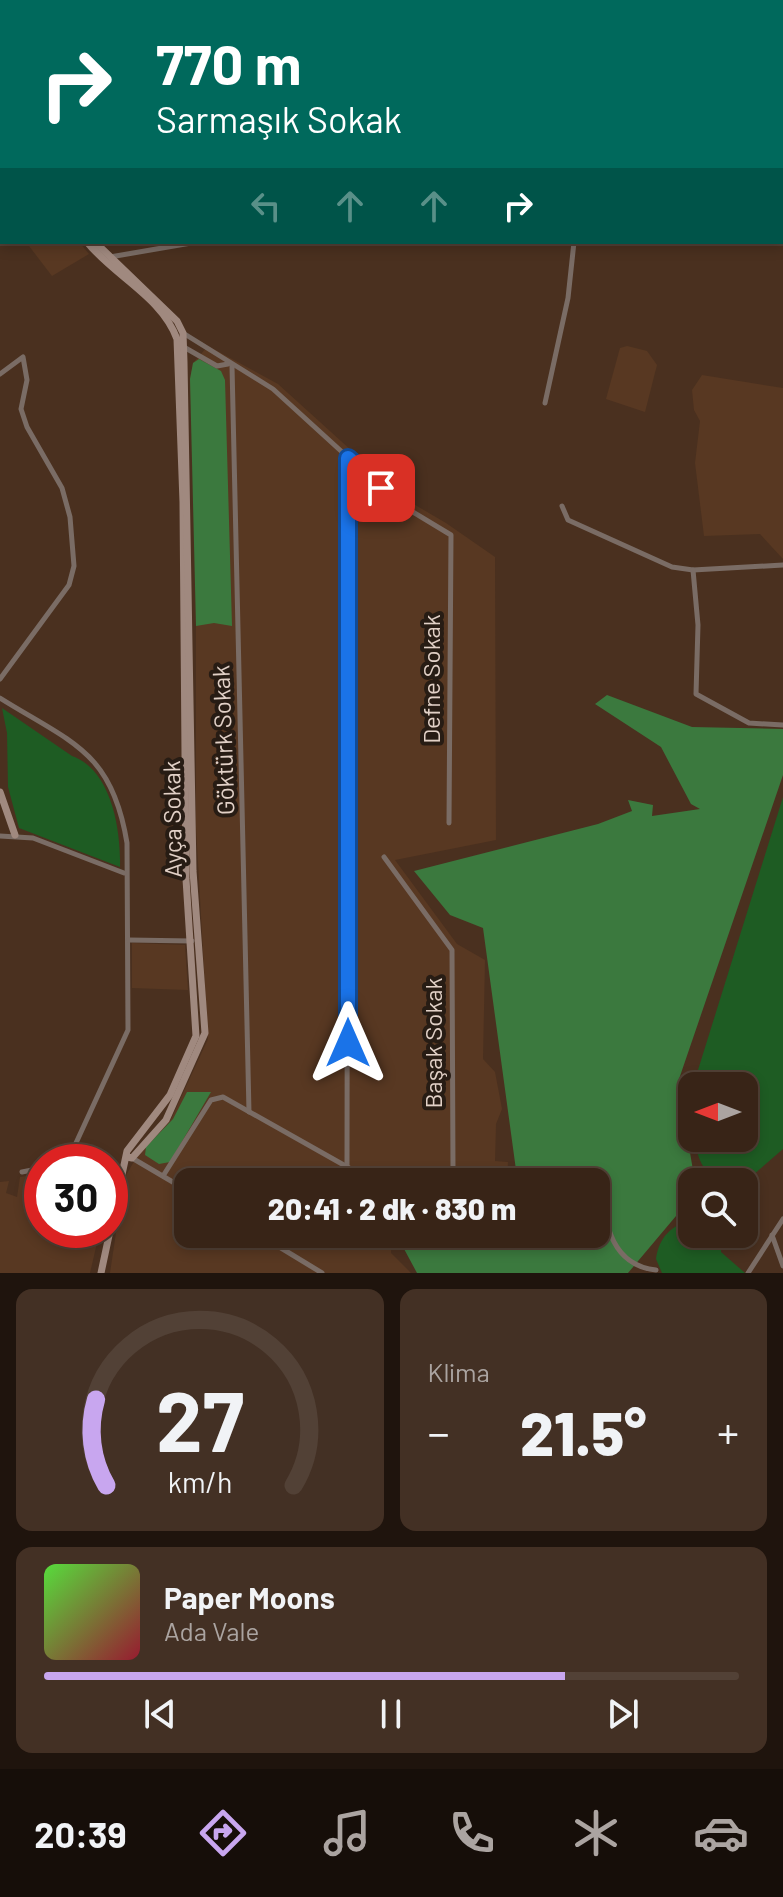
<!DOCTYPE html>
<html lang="tr">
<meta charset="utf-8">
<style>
body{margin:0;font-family:Barlow,sans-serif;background:#433024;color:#f1f3f6;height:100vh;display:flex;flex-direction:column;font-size:30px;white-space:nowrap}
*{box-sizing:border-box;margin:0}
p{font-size:26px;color:#aba4a1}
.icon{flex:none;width:44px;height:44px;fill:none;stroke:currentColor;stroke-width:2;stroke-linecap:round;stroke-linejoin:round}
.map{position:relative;height:1273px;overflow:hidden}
.sheet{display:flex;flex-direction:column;gap:16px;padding:16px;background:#1f140d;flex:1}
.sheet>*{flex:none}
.top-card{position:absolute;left:0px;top:0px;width:784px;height:244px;box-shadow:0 4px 12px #0003,0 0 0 2px #524136;background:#00695c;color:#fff;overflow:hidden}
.needle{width:52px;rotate:270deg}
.tools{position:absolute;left:678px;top:1072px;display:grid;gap:16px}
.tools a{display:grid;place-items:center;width:80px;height:80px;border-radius:16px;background:#382417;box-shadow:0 4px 12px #0003,0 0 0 2px #524136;font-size:40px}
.speed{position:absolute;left:24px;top:1144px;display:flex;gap:16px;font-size:40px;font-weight:700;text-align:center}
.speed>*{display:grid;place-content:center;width:104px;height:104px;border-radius:50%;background:#382417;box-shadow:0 4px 12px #0003,0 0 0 2px #524136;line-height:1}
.speed .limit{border:12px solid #d22;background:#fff;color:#111}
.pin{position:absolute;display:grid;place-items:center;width:68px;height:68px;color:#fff;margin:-34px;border-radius:16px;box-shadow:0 4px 12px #0006}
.me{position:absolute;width:88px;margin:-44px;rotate:0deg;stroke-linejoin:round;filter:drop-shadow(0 0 6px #0008)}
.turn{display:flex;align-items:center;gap:28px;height:168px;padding:0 24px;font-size:36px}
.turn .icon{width:104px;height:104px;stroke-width:2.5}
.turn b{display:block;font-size:56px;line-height:68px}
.lanes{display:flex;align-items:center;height:76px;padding:0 24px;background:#0003;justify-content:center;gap:40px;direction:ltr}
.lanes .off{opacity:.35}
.big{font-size:60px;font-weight:800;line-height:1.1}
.sheet .tile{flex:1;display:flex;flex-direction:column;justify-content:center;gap:12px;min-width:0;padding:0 28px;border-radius:16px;background:#433024}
.sheet .dial{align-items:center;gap:0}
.dial svg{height:208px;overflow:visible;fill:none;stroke:#524136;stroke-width:7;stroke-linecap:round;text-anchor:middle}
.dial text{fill:#f1f3f6;stroke:none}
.song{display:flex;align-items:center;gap:24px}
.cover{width:96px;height:96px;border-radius:12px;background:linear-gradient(135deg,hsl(110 70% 55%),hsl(350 70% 35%))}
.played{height:8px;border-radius:4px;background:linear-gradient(90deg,#c8a6ef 75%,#524136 75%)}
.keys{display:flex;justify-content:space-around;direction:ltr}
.heat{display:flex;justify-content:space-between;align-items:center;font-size:44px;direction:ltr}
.sheet .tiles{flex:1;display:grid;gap:16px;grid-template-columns:1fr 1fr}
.tile:last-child{grid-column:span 2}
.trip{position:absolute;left:174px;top:1168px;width:436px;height:80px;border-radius:16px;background:#382417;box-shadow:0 4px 12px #0003,0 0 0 2px #524136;font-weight:800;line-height:80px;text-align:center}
.menu{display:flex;height:128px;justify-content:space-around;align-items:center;background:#160e09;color:#aba4a1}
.menu .icon{width:56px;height:56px}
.menu .current{color:#c8a6ef}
.menu b{font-size:36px;color:#f1f3f6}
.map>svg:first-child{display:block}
.built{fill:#583822}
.green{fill:#1e5c23}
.forest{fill:#3b793e}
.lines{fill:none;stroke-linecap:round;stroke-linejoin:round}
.street{stroke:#7a6c65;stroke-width:5}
.secondary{stroke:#a0897f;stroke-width:7}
.primary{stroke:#bd9f92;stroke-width:7}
.route-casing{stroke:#114b97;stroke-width:20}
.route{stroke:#1a73e8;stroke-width:14}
.labels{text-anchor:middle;stroke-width:8;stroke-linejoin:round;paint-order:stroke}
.street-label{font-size:24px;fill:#e2d1c7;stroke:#271c14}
</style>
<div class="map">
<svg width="783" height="1273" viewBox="0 0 783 1273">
<rect width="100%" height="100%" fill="#4a301f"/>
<g class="built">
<polygon points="26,242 79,242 89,254 52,276"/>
<polygon points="208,346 278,384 405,499 446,523 495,557 496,840 395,860 457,944 485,960 483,1059 495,1072 502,1109 496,1124 495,1161 508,1162 507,1178 476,1182 188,1182 188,1234 391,1234 391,1253 411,1273 110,1273 124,1179 141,1149 171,1119 208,1039 196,827 196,547 190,379 193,363"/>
<polygon points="627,346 647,351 657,365 645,412 606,399 620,348"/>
<polygon points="702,375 783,388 783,559 760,534 704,536 695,463 700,421 694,410 692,390"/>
<polygon points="132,943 185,945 188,990 132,988"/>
<polygon points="42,1174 42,1230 100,1230 90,1273 0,1273 0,1182 9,1181 6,1193 17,1197 20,1177"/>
</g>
<g class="green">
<path d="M 2,708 L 72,756 C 112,770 121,831 120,867 L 19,828 L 8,787 L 7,733 Z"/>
<path d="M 783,797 L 783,1149 L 744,1183 L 727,1182 L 728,1179 C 702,1176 700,1162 693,1138 L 744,1138 L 744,1086 L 693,1086 Z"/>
<path d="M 692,1219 L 692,1234 L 721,1234 L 721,1252 L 745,1273 L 662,1273 L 656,1259 C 659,1237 671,1226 692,1219 Z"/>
</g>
<g class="forest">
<polygon points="199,359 221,371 225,380 232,626 214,623 196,626 190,379 193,363"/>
<polygon points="607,695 692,727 783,729 783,775 678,1082 695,1182 692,1182 692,1197 628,1273 417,1273 396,1234 596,1234 596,1182 499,1182 516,1170 483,928 450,915 414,871 598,824 632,811 628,800 653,805 652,816 700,809 691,804 661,747 595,704"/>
<polygon points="187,1092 211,1092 170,1162 159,1164 145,1155 146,1147 173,1119"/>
</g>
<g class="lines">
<g class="street">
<polyline points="278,0 278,2"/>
<polyline points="110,257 197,242"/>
<polyline points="183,333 273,389 398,503 451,535 449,823"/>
<polyline points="182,346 217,366 228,364"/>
<polyline points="232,366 249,1112"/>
<polyline points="0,374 23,357 27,380 21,409 27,427 62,488 70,517 74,566 69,585 0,679"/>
<polyline points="545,403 568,298 574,242"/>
<polyline points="562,506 568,520 672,567 693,570 783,565"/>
<polyline points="693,570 698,625 696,694 749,723 783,725"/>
<path d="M 0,698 C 72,743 112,751 127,843 L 128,1030 L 70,1156 L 62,1162"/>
<polyline points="0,836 33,838 124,873"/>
<polyline points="129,940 192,941"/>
<polyline points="132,1158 188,1191"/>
<polyline points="347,1167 348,458"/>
<polyline points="22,1172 42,1168"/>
<polyline points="163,1176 211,1100 223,1097 374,1182 444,1178 453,1169 452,950 384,857"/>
<path d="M 600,1188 C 606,1226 612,1265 656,1270"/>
<polyline points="258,1234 322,1273"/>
<polyline points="772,1235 783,1266"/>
<polyline points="748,1273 783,1219"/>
</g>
<g class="secondary">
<path d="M 87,242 C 114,276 162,297 177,339 L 183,502 L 186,879 L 196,1036 L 170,1095 L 127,1151 L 101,1273"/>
<polyline points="95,242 177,321 183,333 184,362 193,871 205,1033 166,1120 132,1158 127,1157"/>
<polyline points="0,792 15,835"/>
</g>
<g class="primary">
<polyline points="309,0 317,2"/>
<polyline points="339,0 348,2"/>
<polyline points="79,2 82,0"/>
<polyline points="91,2 94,0"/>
<polyline points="572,2 583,0"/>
<polyline points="612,2 623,0"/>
<polyline points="0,18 2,20"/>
<polyline points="0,32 2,35"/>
<polyline points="0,100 2,97"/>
<polyline points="0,117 2,114"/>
</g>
</g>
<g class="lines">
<g class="route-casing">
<polyline id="route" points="348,1043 348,458 381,488"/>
</g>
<use href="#route" class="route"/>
</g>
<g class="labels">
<g class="street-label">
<text transform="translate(432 679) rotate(-90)" y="8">Defne Sokak</text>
<text transform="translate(224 740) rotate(-92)" y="8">Göktürk Sokak</text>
<text transform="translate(173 819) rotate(-91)" y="8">Ayça Sokak</text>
<text transform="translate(434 1043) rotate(-90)" y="8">Başak Sokak</text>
</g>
</g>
</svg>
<div class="tools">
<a><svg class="needle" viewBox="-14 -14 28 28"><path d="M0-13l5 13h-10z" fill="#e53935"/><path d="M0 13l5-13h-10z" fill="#aba4a1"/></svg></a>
<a><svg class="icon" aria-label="search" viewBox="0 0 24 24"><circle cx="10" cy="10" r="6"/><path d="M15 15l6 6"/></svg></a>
</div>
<div class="speed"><div class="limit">30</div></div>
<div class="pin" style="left:381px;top:488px;background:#d93025"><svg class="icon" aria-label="arrive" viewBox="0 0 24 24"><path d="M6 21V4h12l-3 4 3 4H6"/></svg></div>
<svg class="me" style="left:348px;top:1043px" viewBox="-20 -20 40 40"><path d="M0-17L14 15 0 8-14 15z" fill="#1a73e8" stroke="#fff" stroke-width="4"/></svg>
<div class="trip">20:41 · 2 dk · 830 m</div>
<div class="top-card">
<div class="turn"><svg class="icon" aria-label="right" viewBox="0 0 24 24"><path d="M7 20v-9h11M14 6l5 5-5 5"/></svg><div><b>770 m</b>Sarmaşık Sokak</div></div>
<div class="lanes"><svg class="icon off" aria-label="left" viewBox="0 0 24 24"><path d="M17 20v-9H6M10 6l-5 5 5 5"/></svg><svg class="icon off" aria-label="ahead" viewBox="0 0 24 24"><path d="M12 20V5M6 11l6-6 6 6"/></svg><svg class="icon off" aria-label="ahead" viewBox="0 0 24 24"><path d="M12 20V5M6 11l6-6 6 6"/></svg><svg class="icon" aria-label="right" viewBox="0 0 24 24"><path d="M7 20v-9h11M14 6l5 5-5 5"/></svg></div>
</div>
</div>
<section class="sheet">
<div class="tiles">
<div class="tile dial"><svg viewBox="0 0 100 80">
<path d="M14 69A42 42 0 1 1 86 69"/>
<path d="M14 69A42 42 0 0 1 10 36" stroke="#c8a6ef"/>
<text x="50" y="56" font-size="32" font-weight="700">27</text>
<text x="50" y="72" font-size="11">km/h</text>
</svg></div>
<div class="tile"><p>Klima</p>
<div class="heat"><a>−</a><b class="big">21.5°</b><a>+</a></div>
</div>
<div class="tile">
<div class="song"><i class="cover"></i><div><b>Paper Moons</b><p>Ada Vale</p></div></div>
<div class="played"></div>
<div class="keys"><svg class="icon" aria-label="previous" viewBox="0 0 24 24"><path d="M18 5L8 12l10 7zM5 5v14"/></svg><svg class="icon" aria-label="pause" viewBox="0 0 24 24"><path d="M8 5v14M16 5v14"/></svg><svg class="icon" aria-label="next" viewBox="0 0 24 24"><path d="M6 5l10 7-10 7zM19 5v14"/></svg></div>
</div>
</div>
</section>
<nav class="menu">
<b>20:39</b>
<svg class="icon current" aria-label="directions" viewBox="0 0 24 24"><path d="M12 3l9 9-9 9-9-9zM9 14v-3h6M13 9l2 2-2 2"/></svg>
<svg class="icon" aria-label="music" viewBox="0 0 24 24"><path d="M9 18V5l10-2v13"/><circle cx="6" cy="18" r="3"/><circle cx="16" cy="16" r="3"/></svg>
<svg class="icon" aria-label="phone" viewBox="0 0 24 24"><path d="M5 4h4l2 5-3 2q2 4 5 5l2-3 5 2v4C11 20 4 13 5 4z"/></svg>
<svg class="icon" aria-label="climate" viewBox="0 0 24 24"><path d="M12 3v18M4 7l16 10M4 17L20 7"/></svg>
<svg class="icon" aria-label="car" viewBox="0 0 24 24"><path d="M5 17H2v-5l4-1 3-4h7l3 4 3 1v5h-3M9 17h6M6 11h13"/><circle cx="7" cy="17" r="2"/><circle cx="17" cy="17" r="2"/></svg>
</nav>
